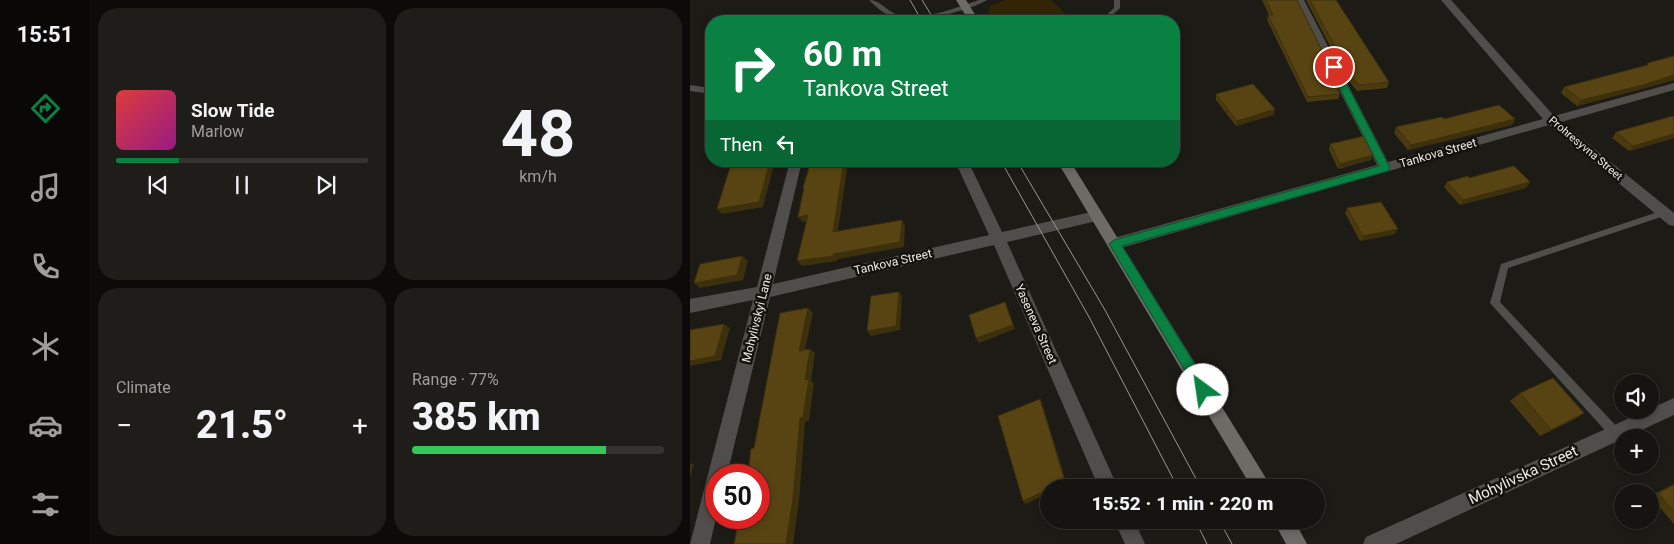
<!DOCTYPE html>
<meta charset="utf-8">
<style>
body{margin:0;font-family:Roboto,sans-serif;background:#1f1d19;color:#f1f3f6;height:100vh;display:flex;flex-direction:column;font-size:19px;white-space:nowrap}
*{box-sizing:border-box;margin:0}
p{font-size:16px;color:#9e9e9f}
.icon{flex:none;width:28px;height:28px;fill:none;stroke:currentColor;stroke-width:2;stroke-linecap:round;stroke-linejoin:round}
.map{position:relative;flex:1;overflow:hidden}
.panel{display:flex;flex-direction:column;gap:8px;padding:8px;background:#0c0b09;width:600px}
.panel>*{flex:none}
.guide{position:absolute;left:15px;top:15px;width:475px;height:152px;border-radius:20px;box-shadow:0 2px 8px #0003,0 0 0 1px #353330;background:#0b8043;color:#fff;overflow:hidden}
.controls{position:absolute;left:924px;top:374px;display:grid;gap:10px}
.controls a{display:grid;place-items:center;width:45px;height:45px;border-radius:50%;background:#161410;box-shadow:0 2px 8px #0003,0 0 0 1px #353330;font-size:25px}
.speed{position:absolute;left:15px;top:464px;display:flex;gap:10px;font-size:25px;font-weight:700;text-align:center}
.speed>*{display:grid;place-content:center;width:65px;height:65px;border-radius:50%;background:#161410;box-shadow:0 2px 8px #0003,0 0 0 1px #353330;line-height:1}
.speed .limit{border:8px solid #d22;background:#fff;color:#111}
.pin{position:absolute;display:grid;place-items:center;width:42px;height:42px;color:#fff;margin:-21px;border:2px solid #fff;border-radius:50%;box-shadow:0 1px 5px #0007}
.me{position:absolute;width:55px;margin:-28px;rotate:329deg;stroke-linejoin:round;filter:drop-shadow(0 0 4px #0008)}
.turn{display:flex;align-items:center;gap:18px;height:105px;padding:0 15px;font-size:22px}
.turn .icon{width:65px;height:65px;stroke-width:2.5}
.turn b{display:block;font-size:35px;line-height:42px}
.then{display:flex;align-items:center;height:48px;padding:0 15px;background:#0003;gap:10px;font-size:19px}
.big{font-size:38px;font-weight:800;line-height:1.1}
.panel .tile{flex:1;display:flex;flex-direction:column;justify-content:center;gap:8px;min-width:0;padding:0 18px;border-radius:20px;background:#1f1d19}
.panel .dial{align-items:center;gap:0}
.dial b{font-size:65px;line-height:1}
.song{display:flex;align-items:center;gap:15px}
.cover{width:60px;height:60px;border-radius:8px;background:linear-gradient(135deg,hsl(0 70% 55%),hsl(310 70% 35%))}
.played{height:5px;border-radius:2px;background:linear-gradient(90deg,#0b8043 25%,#353330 25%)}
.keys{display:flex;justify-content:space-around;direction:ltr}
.heat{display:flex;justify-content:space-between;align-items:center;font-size:28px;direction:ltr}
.charge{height:8px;border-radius:4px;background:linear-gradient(90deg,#34c759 77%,#353330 0)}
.panel .tiles{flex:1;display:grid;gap:8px;grid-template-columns:repeat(2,1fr)}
.trip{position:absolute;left:350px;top:479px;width:285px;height:50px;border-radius:25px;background:#161410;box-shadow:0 2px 8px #0003,0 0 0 1px #353330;font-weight:800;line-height:50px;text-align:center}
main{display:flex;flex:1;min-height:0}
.dock{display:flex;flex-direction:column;width:90px;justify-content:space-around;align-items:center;background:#090806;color:#9e9e9f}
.dock .icon{width:35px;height:35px}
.dock .current{color:#0b8043}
.dock b{font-size:22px;color:#f1f3f6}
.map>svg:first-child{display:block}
.green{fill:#322505}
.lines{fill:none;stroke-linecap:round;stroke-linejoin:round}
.lane{fill:#4f4e4b;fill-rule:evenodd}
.street{fill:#4f4e4b;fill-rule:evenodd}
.secondary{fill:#6d6b66;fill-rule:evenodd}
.tram{stroke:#999792;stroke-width:1}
.wall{fill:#4b3a0f}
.shaded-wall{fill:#3d300d}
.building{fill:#574412;stroke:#3d300d}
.route{fill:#0b8043;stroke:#07532c}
.labels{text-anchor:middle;stroke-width:5;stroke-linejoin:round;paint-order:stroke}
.far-street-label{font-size:11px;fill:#ebe9e5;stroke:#14120c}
.street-label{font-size:12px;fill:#ebe9e5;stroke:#14120c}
.near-street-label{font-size:15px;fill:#ebe9e5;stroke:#14120c}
</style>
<main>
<nav class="dock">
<b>15:51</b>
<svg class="icon current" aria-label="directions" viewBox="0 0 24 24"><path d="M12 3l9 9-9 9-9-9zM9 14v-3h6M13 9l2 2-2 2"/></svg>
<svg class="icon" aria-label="music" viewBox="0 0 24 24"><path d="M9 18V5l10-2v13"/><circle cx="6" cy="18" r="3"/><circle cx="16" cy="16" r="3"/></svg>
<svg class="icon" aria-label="phone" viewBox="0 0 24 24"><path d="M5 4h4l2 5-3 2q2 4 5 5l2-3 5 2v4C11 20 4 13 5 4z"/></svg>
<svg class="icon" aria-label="climate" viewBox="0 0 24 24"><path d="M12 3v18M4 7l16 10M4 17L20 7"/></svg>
<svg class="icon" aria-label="car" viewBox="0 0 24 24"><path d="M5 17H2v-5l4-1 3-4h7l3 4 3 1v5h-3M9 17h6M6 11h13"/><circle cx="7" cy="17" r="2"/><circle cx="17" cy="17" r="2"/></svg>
<svg class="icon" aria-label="filters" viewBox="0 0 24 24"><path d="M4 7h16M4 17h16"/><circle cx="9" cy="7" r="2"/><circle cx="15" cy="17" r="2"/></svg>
</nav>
<section class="panel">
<div class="tiles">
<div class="tile">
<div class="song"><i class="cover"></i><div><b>Slow Tide</b><p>Marlow</p></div></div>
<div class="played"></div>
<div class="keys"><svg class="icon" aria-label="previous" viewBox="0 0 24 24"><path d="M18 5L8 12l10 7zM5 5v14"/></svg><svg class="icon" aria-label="pause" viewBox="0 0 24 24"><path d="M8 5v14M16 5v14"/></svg><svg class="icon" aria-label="next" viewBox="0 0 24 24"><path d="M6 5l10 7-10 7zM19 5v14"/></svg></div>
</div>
<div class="tile dial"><b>48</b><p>km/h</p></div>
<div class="tile"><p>Climate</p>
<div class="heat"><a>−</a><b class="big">21.5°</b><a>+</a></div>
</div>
<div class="tile"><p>Range · 77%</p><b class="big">385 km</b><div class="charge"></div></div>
</div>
</section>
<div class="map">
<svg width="984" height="544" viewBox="0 0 984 544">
<rect width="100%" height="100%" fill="#1d1b15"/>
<polygon class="green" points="315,0 361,0 383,21 302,21 297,14 300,6"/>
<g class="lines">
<g class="lane">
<path d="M 179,0 C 191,0 198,13 209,15 C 233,21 266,8 289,0 L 297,0 C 279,11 225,24 205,18 C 195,15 186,7 179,0 Z"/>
<polygon points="424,0 430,0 430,8 416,21 410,21 424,8"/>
<polygon points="974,210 977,211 978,213 977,215 818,268 810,302 929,429 930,433 929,437 925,438 921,437 800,303 811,264"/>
</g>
<g class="street">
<polygon points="604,0 614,0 698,162 853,119 751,0 761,0 864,116 984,83 984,90 871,122 984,213 984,226 979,225 859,125 424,250 419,248 417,244 419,240 424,238 687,165"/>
<polygon points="0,85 21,88 21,94 0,91"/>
<polygon points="100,161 112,161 83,284 299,235 265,161 278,161 312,232 406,211 411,212 413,216 411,220 317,242 428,488 409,488 304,245 80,297 37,475 26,475 26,518 20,544 0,544 63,300 0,313 0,299 67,287"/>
<polygon points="984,398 984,415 706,544 673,544 676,537"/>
<polygon points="424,520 444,520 455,544 435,544"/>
</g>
<g class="secondary">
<polygon points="266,0 276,0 289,21 279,21"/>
<polygon points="367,161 380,161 582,488 562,488"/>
<polygon points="583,520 604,520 617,544 596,544"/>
</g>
<g class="tram">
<polyline points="220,0 232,21"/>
<polyline points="232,0 245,21"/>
<polyline points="311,161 399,317 488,488"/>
<polyline points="327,161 415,310 511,488"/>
<polyline points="505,520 517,544"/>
<polyline points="529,520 542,544"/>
</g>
</g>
<g class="wall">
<polygon points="572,0 607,0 650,87 648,92 650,94 648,99 617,102 577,20 578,15 579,15"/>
<polygon points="616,0 646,0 699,82 697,88 667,91 657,79"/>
<polygon points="984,56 984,80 948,90 887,106 871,93 874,87 956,66 958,63"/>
<polygon points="526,94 584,115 546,126 526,100"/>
<polygon points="984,117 984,138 939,151 922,138 926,132"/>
<polygon points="754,119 825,119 822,125 718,150 704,133 706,127"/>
<polygon points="640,144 683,155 681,160 648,169 639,150"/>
<polygon points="779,178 840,182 836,188 770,205 754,187 757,182"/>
<polygon points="657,208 705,234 670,241 655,213"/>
<polygon points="830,393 894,413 883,420 850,436 820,401"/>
<polygon points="984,484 984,524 960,496"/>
</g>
<g class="shaded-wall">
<polygon points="984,75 984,80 948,90 887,106 891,100"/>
<polygon points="585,109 584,115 546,126 547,121"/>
<polygon points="825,119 822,125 718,150 721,145"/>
<polygon points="984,134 984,138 939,151 943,146"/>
<polygon points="683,155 681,160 648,169 650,164"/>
<polygon points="80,161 85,161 73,207 32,214 27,209"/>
<polygon points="154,161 169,161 158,163 147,237 143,232"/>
<polygon points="840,182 836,188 770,205 773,200"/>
<polygon points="118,215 123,220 113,222 108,217"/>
<polygon points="212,220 215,226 214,247 148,259 147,261 112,266 107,261 144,254"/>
<polygon points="708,229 705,234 670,241 673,236"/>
<polygon points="52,256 58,261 53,280 10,288 4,283"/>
<polygon points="209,292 212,296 210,330 181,336 177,331"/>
<polygon points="315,302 325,329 289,343 286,338"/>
<polygon points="118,308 123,313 114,355 109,351"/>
<polygon points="34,324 40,328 31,360 0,366 0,361"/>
<polygon points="120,349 125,353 121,381 124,383 119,421 115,422 109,502 103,544 96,544 110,418"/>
<polygon points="350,399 352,403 377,485 371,488 363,488"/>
<polygon points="894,413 883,420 850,436 861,430"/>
<polygon points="0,463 4,464 0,478"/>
<polygon points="359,489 359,493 336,504 333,501"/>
</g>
<g class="building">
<polygon points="576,0 607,0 650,87 646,87 650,94 618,97 578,15 583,15"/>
<polygon points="620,0 646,0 699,82 669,85 659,73"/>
<polygon points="984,56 984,75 953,85 891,100 874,87 958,65 958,63"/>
<polygon points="563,84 585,109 547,121 526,94"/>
<polygon points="809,105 825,119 721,145 706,127 752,117 754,119"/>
<polygon points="983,116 984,117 984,134 943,146 926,132"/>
<polygon points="674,136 683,155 650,164 640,144"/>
<polygon points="42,161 80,161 69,202 27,209"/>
<polygon points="121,161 154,161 143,232 212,220 210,242 144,254 143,256 107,261 118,215 108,217 114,188 113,188"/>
<polygon points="824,166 840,182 773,200 757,182 778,176 779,178"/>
<polygon points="691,202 708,229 673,236 657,208"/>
<polygon points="52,256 47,275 4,283 10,264"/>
<polygon points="209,292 206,326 177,331 181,296"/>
<polygon points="315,302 323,325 286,338 279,315"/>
<polygon points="118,308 109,351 120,349 115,380 119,379 113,417 110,418 103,499 96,544 44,544 48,523 52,522 53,518 69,518 69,475 58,475 61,449 64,448 90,313"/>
<polygon points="34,324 25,356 0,361 0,330"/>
<polygon points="863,378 894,413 861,430 830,393"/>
<polygon points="350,399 375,482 363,488 359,488 359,489 333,501 308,416"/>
<polygon points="984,485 984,512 968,493"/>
</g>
<polygon class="route" points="641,65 648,67 700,168 698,171 432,246 518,386 520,390 518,394 513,396 509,394 419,244 424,240 689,166 639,67"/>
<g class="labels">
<g class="far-street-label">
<text transform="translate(896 148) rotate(40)" y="4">Prohresyvna Street</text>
</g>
<g class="street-label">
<text transform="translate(748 153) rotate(-16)" y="4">Tankova Street</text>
<text transform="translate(203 262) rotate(-13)" y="4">Tankova Street</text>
<text transform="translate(67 318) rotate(-76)" y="4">Mohylivskyi Lane</text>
<text transform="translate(346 324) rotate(66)" y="4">Yaseneva Street</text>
</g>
<g class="near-street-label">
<text transform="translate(833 475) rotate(-25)" y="5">Mohylivska Street</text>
</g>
</g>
</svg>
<div class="controls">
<a><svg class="icon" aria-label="sound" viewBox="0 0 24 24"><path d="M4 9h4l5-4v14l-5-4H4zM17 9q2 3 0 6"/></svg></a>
<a>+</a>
<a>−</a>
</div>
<div class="speed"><div class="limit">50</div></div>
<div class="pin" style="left:644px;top:67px;background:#d93025"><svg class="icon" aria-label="arrive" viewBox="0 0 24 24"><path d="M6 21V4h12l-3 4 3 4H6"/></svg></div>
<svg class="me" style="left:513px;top:390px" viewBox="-20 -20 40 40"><circle r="19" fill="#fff"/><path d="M0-13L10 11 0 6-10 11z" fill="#0b8043"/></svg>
<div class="trip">15:52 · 1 min · 220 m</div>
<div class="guide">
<div class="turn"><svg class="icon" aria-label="right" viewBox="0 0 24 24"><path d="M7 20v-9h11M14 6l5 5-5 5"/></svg><div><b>60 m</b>Tankova Street</div></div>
<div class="then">Then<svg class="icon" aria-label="left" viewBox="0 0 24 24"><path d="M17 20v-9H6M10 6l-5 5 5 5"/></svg></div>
</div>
</div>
</main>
